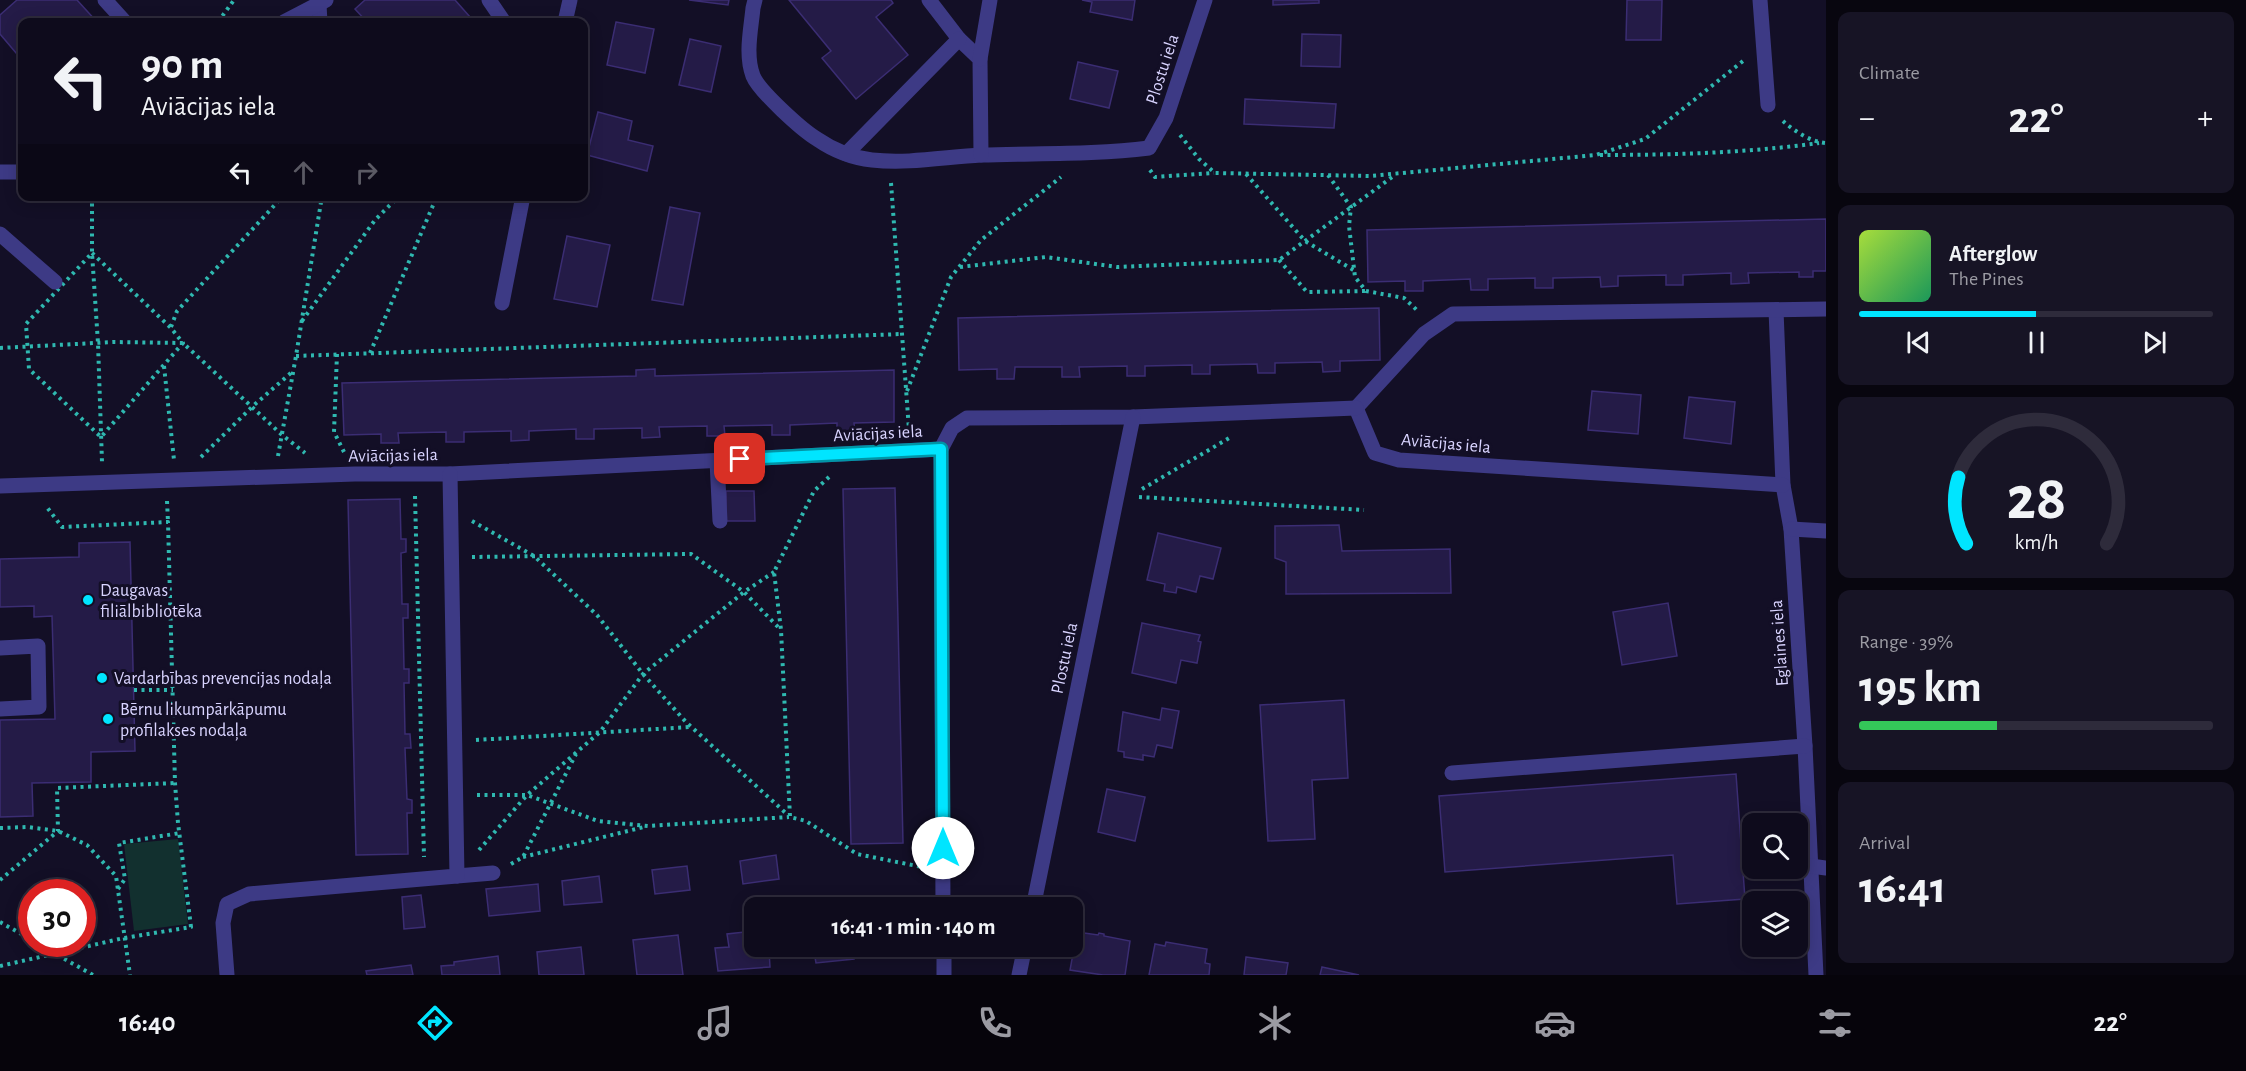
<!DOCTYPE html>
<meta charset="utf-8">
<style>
body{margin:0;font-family:"Alegreya Sans",sans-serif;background:#171425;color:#f1f3f6;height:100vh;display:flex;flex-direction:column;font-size:22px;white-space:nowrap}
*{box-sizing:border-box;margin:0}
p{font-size:20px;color:#9b9ba3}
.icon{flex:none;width:33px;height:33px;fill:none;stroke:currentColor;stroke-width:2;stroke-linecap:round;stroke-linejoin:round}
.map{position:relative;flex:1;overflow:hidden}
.details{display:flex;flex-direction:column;gap:12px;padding:12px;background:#08060f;width:420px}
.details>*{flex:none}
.guide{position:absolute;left:18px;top:18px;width:570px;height:183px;border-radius:12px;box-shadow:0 3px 15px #0003,0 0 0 2px #2e2b3b;background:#0e0b1c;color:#f1f3f6;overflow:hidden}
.fabs{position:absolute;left:1742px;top:813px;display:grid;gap:12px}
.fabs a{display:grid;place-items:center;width:66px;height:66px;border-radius:12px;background:#0e0b1c;box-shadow:0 3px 15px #0003,0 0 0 2px #2e2b3b;font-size:30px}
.speed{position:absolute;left:18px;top:879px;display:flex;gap:12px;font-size:30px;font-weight:700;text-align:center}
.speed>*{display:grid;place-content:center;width:78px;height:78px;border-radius:50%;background:#0e0b1c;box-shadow:0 3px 15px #0003,0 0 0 2px #2e2b3b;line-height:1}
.speed .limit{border:9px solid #d22;background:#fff;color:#111}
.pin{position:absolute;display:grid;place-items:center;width:51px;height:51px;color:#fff;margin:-26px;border-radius:12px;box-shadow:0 3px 9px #0006}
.me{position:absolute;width:66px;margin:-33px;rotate:0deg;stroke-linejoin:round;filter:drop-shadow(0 0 4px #0008)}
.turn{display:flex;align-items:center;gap:21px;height:126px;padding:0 24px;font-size:27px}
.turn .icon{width:78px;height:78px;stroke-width:2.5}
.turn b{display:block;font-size:42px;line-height:51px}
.lanes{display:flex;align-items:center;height:57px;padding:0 24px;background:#0003;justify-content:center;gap:30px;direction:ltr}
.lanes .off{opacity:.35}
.big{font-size:45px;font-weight:700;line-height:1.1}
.details .tile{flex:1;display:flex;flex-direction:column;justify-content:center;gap:9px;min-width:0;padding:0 21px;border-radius:12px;background:#171425}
.details .dial{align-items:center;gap:0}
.dial svg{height:156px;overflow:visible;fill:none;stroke:#2e2b3b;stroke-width:7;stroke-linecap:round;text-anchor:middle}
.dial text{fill:#f1f3f6;stroke:none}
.song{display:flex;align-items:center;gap:18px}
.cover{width:72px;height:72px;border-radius:9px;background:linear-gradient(135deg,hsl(80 70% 55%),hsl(150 70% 35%))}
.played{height:6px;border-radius:3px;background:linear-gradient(90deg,#00e5ff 50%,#2e2b3b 50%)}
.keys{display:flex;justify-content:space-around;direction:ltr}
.heat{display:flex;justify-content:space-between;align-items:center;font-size:33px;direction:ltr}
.charge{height:9px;border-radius:4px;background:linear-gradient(90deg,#34c759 39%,#2e2b3b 0)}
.trip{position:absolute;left:744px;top:897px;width:339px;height:60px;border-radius:12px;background:#0e0b1c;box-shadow:0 3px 15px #0003,0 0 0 2px #2e2b3b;font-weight:700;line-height:60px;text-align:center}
.tabs{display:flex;height:96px;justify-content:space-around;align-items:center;background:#06040b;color:#9b9ba3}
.tabs .icon{width:42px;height:42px}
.tabs .selected{color:#00e5ff}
.tabs b{font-size:27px;color:#f1f3f6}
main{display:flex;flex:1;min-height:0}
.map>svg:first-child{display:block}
.green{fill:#12302f}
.building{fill:#241b47;stroke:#3b2d73;stroke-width:1.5}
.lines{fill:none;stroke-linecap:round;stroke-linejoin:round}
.path{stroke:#2fb8b0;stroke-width:4;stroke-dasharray:3 4.5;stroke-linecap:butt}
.minor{stroke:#3d3a85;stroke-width:15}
.route-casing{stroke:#0095a6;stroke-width:15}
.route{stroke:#00e5ff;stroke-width:10}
.poi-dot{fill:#00e5ff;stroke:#130f26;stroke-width:2}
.labels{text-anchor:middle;stroke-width:6;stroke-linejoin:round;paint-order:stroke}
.street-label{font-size:18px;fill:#d9d4ff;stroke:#130f26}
.poi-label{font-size:18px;fill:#d9d4ff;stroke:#130f26;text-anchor:start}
</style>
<main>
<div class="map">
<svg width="1826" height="975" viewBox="0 0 1826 975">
<rect width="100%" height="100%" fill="#130f26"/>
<polygon class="green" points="178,839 188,924 134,931 124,844"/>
<g class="building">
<polygon points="17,0 77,0 97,22 22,22 22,60 0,34 0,15"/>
<polygon points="365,0 455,0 470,17 464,22 367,22 355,9"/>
<polygon points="689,0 729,0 728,5"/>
<polygon points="789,0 891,0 893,3 876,17 908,55 856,99 822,58 831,51"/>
<polygon points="1082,0 1135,0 1132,20 1090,12 1092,2"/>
<polygon points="1273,0 1319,0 1319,3 1273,5"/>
<polygon points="1627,0 1662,0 1661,40 1626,40"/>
<polygon points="616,22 654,29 645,73 607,65"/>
<polygon points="1302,34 1341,35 1340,67 1301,66"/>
<polygon points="690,39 721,46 711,92 679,85"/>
<polygon points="1078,62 1118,71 1109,108 1070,99"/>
<polygon points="1245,99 1336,104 1334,128 1244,124"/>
<polygon points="598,112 632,121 628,140 653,146 647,171 587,155"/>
<polygon points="670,207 700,213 683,305 652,300"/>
<polygon points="1826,219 1826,271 1813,271 1813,277 1799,277 1799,272 1748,273 1749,283 1731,284 1731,273 1683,275 1683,285 1666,285 1666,275 1618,276 1618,286 1601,287 1600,277 1553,278 1553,288 1535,288 1535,278 1488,279 1488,290 1471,290 1470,279 1423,281 1423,291 1405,291 1405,281 1368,282 1367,230"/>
<polygon points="567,236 610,245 597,307 554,299"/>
<polygon points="1379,308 1380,360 1340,361 1340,371 1323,372 1322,362 1275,363 1275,373 1258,373 1257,364 1210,365 1210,374 1192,374 1192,365 1145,366 1145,376 1127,376 1127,366 1079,367 1080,377 1062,377 1062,367 1015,367 1014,379 997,379 997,369 959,370 958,318"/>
<polygon points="655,369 655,376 894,370 894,422 854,423 855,433 837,433 837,423 790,425 790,435 772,435 772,425 724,426 725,436 707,436 707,426 659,427 660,437 642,438 642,428 594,429 594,439 576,439 576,429 529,431 529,440 511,441 511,431 464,432 464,442 446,442 446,432 398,433 399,443 381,443 381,434 344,435 342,383 636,376 636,370"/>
<polygon points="1592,391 1641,395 1638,434 1588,430"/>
<polygon points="1689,397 1735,402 1731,444 1684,438"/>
<polygon points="895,488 903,843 851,844 843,489"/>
<polygon points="726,491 754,491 755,521 726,521"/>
<polygon points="400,499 401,539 406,539 406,552 401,553 402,604 408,604 408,618 403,618 404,669 409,669 409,683 404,683 405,734 410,734 411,748 405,748 407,799 412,800 412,813 407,813 408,854 356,855 348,500"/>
<polygon points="1339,525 1342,551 1450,549 1451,593 1286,594 1286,562 1275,558 1275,526"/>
<polygon points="1158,533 1221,548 1213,579 1200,576 1196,592 1177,587 1176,593 1164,591 1165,584 1147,580"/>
<polygon points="130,542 135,751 91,752 91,782 32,783 33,816 0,817 0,720 55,719 52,616 34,617 34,606 0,607 0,559 79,557 79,543"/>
<polygon points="1668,603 1677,656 1622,665 1613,612"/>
<polygon points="1142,623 1200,635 1198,641 1201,642 1197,663 1181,660 1176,683 1132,673"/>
<polygon points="1344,700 1348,778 1312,780 1315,839 1268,841 1260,705"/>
<polygon points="1162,708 1179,711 1172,748 1157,745 1154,757 1143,755 1143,760 1124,757 1124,752 1118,751 1123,712 1160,720"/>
<polygon points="1736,774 1745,899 1677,904 1673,855 1445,872 1439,796"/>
<polygon points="1107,789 1145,797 1135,841 1098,832"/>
<polygon points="776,855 779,879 743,884 740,861"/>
<polygon points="687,866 690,890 655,894 652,870"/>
<polygon points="599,876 602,902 564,905 562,881"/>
<polygon points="538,884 540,911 489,916 486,889"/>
<polygon points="421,895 425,927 404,929 402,897"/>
<polygon points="754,931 754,946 773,946 774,949 769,950 770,967 718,971 715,948 729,947 727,934"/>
<polygon points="1077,932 1098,935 1099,933 1104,934 1104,936 1130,941 1125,975 1103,975 1070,970"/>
<polygon points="678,935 683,975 637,975 633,940"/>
<polygon points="1166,942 1207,949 1205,963 1210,964 1209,975 1149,975 1155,944 1165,946"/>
<polygon points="813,946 853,946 854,959 816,963"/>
<polygon points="581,947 584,975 539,975 537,952"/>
<polygon points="498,956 500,975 442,975 441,966 454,965 454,962"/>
<polygon points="1246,957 1288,963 1286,975 1244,975"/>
<polygon points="411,965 413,975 367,975 366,971"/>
<polygon points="1322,967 1359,975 1320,975"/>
</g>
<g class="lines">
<g class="path">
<polyline points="218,22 234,0"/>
<path d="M 1783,121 C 1794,131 1811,142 1826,143"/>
<polyline points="1180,135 1199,159 1215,173 1370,176 1596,155 1645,139 1743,61"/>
<path d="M 1600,155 C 1673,155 1746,153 1819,143"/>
<polyline points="1150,170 1155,177 1214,173"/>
<polyline points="1246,174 1305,241 1355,271"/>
<polyline points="1328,175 1351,207 1349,226 1355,277 1366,291 1404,298 1419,312"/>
<polyline points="891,183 909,430"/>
<polyline points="92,196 92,253 98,343 102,462"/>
<polygon points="92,253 171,328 183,343 101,437 29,369 26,324"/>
<polyline points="1279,260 1307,292 1366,291"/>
<polyline points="960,267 1046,257 1117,267 1279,260 1395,175"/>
<polyline points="302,321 375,220 399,196"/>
<polyline points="171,327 177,311 283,196"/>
<polyline points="0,348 114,342 183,343 281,434 305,453"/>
<polyline points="370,353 437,196"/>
<polyline points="337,354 334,432 344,452"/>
<polyline points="296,356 902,334"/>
<polyline points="164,366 174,460"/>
<polyline points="907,391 951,277 981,240 1061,177"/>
<polyline points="278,456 296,356 322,196"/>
<polyline points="201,457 253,406 292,372"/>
<polyline points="829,477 814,491 774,572 781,630 790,817 806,821 857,854 922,867"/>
<polyline points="1142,489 1231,437"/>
<polyline points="415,496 424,857"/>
<polyline points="1139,497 1364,510"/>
<polyline points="167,501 168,522"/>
<polyline points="472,521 534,556 597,615 643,674 686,722 789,816"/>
<polyline points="472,557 691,554 744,592 781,630"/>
<polyline points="134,690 173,690"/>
<polyline points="476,740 690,727"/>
<polyline points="477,795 527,795 598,821 648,826 789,817"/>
<polyline points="0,828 28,827 58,831 87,845 116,876 130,975"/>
<polyline points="479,850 527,795 600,732 643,674 744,592 774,572"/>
<polyline points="523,857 644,827"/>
<polyline points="511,864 523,857 576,754"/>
<polyline points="0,880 58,831 57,788 175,783"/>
<polyline points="118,889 125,879 119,843 180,833"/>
<polyline points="0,922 32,940"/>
<polyline points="38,944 93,975"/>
<polyline points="0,966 124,938 191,927 178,823 175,783 168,522 62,527 46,506"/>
</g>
<g class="minor">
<polyline points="105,0 125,22"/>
<polyline points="489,0 504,22"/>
<path d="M 755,0 L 753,8 C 751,29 745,55 753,76 C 759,91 802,130 817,139 C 833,150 853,158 872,160 C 908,164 945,157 981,155 C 1037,153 1094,155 1149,148 L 1166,118 L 1205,0"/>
<polyline points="929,0 959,39 980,59 981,155"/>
<polyline points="1760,0 1768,105"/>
<polyline points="319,5 320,22"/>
<polyline points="284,22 326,0"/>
<polyline points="565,22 570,0"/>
<polyline points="980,59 990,0"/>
<polyline points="846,154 959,39"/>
<polyline points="0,172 22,172"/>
<polyline points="0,234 55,282"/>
<polyline points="502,303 523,196"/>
<polyline points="1776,310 1783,485 1791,529 1805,746 1816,975"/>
<polyline points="1356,408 1424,334 1453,314 1826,309"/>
<polyline points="1356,408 1375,453 1399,460 1783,485"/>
<polyline points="941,449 943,908"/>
<polyline points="717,461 720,521"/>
<polyline points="0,486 355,474 450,474 941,449 952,428 967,418 1133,417 1356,408"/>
<polyline points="1791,529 1826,531"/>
<polyline points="0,648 38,646 39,707 0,709"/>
<polyline points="1452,773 1805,746"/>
<polyline points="1811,866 1826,868"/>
<polyline points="457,876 493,873"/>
<polyline points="1033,908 1133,417"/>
<polyline points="944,946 944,975"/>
<polyline points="227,975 223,923 227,904 249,894 457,876 450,474"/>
<polyline points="1019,975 1025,946"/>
</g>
</g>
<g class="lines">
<g class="route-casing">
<polyline id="route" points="740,459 941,449 943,848"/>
</g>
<use href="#route" class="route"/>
</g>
<g class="poi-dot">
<circle cx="88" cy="600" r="6"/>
<circle cx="102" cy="678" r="6"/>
<circle cx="108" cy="719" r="6"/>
</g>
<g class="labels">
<g class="street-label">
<text transform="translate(1162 69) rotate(-72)" y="6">Plostu iela</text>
<text transform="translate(878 433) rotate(-3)" y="6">Aviācijas iela</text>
<text transform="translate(1446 443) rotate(5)" y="6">Aviācijas iela</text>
<text transform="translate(393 455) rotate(-1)" y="6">Aviācijas iela</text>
<text transform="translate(1779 643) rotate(-94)" y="6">Eglaines iela</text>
<text transform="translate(1064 658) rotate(-78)" y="6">Plostu iela</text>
</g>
<g class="poi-label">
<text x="100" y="596">Daugavas<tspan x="100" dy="21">filiālbibliotēka</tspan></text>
<text x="114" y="684">Vardarbības prevencijas nodaļa</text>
<text x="120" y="715">Bērnu likumpārkāpumu<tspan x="120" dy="21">profilakses nodaļa</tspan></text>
</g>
</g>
</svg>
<div class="fabs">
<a><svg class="icon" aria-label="search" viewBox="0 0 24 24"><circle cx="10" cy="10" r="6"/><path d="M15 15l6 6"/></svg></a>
<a><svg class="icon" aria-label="layers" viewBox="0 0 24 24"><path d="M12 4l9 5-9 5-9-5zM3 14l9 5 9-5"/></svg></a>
</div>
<div class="speed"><div class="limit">30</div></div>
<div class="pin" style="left:740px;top:459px;background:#d93025"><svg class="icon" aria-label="arrive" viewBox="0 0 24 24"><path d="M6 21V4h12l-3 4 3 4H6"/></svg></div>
<svg class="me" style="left:943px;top:848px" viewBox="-20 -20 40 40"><circle r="19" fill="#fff"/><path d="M0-13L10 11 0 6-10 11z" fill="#00e5ff"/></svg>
<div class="trip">16:41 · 1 min · 140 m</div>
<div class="guide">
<div class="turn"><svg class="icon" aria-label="left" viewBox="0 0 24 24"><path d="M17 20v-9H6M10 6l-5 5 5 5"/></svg><div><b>90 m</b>Aviācijas iela</div></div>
<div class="lanes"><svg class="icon" aria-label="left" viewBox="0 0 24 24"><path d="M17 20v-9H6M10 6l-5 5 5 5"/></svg><svg class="icon off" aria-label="ahead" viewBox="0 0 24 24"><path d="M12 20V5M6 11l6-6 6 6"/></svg><svg class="icon off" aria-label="right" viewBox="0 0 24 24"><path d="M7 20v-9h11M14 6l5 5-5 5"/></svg></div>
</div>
</div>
<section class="details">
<div class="tile"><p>Climate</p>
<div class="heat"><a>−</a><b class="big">22°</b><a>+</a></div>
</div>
<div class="tile">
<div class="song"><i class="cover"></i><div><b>Afterglow</b><p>The Pines</p></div></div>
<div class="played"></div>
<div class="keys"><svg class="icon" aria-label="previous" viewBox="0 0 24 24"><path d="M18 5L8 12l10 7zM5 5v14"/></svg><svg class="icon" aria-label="pause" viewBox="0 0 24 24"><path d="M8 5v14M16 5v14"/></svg><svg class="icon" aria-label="next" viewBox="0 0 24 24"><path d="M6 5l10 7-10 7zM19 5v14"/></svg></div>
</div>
<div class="tile dial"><svg viewBox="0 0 100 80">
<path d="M14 69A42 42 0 1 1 86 69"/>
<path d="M14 69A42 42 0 0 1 10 35" stroke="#00e5ff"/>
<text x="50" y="56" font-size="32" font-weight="700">28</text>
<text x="50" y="72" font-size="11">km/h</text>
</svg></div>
<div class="tile"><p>Range · 39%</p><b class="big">195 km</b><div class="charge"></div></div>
<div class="tile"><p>Arrival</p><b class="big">16:41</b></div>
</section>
</main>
<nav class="tabs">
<b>16:40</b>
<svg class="icon selected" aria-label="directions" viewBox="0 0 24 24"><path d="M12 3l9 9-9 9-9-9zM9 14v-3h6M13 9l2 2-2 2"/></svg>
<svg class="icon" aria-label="music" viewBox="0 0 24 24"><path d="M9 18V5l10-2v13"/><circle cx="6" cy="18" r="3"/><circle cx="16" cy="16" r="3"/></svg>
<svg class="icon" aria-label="phone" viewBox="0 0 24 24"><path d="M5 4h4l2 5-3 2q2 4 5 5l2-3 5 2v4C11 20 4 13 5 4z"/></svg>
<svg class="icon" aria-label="climate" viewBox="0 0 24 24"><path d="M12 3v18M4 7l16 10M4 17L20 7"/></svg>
<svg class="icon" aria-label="car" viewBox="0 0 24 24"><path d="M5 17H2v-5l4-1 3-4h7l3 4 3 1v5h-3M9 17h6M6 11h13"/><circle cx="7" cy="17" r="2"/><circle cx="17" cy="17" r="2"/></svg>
<svg class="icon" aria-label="filters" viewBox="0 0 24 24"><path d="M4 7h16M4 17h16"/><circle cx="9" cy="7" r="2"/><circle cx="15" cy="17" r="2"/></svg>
<b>22°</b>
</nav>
